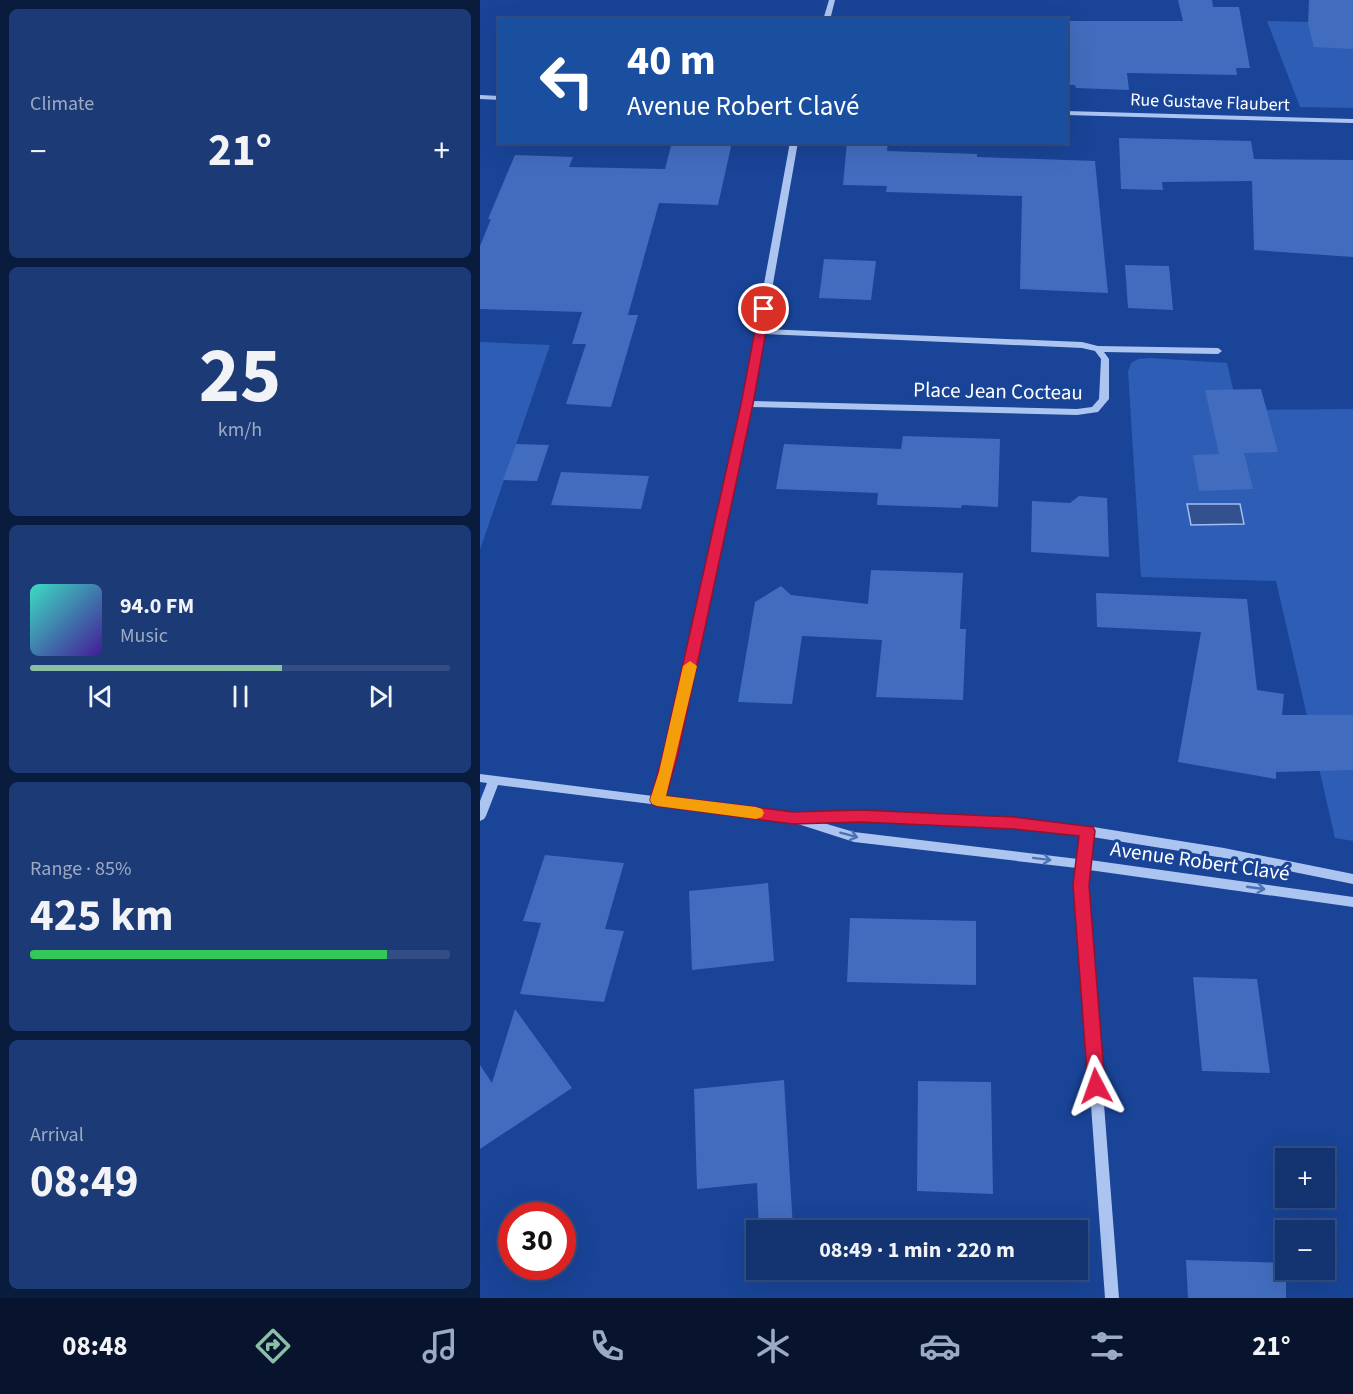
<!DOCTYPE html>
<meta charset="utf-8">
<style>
body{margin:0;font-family:"Source Sans 3",sans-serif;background:#1c3b76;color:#f1f3f6;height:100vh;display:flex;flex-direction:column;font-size:22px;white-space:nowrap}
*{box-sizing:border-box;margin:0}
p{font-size:20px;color:#9daac3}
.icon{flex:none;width:33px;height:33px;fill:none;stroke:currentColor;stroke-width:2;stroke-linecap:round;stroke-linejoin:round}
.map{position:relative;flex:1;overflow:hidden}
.panel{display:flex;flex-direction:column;gap:9px;padding:9px;background:#0a1c3e;width:480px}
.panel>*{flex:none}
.guide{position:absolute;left:18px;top:18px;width:570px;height:126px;border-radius:0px;box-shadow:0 6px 24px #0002,0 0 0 2px #324e84;background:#1a4fa0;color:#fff;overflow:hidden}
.tools{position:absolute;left:795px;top:1148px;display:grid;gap:12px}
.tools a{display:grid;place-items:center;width:60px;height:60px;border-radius:0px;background:#133371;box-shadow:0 6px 24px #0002,0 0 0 2px #324e84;font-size:30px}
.speed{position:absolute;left:18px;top:1202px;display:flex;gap:12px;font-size:30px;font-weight:700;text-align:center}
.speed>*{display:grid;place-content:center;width:78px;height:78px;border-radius:50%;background:#133371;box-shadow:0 6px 24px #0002,0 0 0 2px #324e84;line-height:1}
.speed .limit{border:9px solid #d22;background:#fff;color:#111}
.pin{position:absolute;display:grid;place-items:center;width:51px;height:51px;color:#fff;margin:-26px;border:3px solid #fff;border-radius:50%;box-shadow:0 2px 6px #0007}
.me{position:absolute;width:66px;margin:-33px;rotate:356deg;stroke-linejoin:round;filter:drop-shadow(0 0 4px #0008)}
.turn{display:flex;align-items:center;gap:21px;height:126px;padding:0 30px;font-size:27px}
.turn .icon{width:78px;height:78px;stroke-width:2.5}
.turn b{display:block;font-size:42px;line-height:51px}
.big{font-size:45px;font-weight:700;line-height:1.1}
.panel .widget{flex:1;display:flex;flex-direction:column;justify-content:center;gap:9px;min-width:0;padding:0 21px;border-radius:9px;background:#1c3b76}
.panel .dial{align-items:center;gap:0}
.dial b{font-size:78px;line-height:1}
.song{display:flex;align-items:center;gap:18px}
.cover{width:72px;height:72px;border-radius:9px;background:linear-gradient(135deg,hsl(170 70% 55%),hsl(260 70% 35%))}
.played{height:6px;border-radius:3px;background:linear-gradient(90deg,#8abfa5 60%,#324e84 60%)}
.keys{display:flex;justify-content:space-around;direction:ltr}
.heat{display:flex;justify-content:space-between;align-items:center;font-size:33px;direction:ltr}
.charge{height:9px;border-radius:4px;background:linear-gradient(90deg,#34c759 85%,#324e84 0)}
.trip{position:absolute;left:266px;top:1220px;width:342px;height:60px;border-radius:0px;background:#133371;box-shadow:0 6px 24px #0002,0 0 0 2px #324e84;font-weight:700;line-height:60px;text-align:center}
.tabs{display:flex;height:96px;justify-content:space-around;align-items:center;background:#08142d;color:#9daac3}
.tabs .icon{width:42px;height:42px}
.tabs .active{color:#8abfa5}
.tabs b{font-size:27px;color:#f1f3f6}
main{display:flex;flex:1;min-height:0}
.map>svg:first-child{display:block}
.green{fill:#2d5db4}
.water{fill:#33518e;stroke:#9fbef3;stroke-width:1.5}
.building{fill:#426dbe}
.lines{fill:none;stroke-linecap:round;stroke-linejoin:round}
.minor{fill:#acc4f0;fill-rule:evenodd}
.oneway{stroke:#4c71b6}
.route{fill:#e11d48;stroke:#92132f;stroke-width:1.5}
.slow{fill:#f59e0b}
.labels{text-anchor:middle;stroke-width:6;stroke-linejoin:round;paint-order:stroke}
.far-street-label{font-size:18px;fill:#fff;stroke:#194497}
.street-label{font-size:21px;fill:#fff;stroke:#194497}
</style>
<main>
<section class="panel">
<div class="widget"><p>Climate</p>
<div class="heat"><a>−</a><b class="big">21°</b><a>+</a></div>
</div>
<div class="widget dial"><b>25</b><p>km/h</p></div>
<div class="widget">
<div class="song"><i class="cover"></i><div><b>94.0 FM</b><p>Music</p></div></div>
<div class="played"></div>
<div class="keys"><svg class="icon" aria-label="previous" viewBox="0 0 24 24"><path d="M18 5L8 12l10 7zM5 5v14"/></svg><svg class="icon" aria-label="pause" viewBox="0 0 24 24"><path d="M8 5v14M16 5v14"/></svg><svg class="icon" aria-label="next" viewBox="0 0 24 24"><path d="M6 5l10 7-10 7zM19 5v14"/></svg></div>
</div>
<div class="widget"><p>Range · 85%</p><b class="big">425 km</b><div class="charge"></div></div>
<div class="widget"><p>Arrival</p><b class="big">08:49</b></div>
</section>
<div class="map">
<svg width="873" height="1298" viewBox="0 0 873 1298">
<rect width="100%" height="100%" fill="#194497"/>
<g class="green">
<polygon points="787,21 873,23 873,108 820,107"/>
<polygon points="0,342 70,345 0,550"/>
<polygon points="670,358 747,363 758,410 873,409 873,841 855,838 796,581 661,577 648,371 651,363 658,359"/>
</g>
<polygon class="water" points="707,504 760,504 764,524 711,525"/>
<g class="building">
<polygon points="698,0 732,0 733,7 759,7 770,68 756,68 757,75 647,73 649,90 596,88 595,85 586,85 586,21 703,21"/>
<polygon points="829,0 873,0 873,49 834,47 828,24"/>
<polygon points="639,138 771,141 774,159 873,160 873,257 774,250 772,181 682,182 683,190 641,189"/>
<polygon points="192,142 252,142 238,205 179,203 148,315 158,315 131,407 86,404 106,344 92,344 102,312 0,309 0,246 11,219 8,219 35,155 93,157 89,167 185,169"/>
<polygon points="367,142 408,142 407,151 497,154 497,157 615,161 628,293 540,289 542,196 406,192 407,186 363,185"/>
<polygon points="344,259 396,261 391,300 339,298"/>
<polygon points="645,265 689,266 693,310 648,308"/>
<polygon points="781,389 798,452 764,453 773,489 719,491 713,455 739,454 725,390"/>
<polygon points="423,436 520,439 518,507 482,505 481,508 397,505 398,493 296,489 304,444 421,449"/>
<polygon points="36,444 69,445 57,481 23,480"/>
<polygon points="81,472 169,476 161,509 71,505"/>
<polygon points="599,496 627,498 629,557 551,552 552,501 590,503"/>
<polygon points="391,570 483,573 480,629 486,629 483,700 396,697 402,640 322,636 312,704 258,702 275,602 301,586 311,595 388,604"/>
<polygon points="616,593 767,599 777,690 804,694 802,715 873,715 873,770 796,772 796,779 698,762 721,632 617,627"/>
<polygon points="65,855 144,863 125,929 144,931 124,1002 40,994 61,923 43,921"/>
<polygon points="288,883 294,961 212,970 209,891"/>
<polygon points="370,918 496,921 496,985 367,982"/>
<polygon points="713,977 777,979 790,1073 722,1071"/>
<polygon points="35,1009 92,1088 0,1149 0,1065 12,1083"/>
<polygon points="304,1080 313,1228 279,1230 277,1183 217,1189 214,1089"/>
<polygon points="438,1081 511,1082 513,1194 437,1191"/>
<polygon points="706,1260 806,1263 806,1298 708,1298"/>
</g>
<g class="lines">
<g class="minor">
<polygon points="349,0 355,0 350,20 343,20"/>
<polygon points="0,95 20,96 20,100 0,99"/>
<polygon points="586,111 873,119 873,123 586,115"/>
<path d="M 310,142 L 318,142 L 285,329 L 602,342 L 618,346 L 738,348 L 742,351 L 738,354 L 624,352 L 629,359 L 629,399 L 618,412 L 597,415 L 271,407 L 195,758 L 184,797 L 313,813 L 381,811 L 534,818 L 607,826 L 744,848 L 873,874 L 873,884 L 744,858 L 612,837 L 610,860 L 873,897 L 873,907 L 609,870 L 607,885 L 639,1298 L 625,1298 L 595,885 L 597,868 L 374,842 L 318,824 L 317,822 L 18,785 L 6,816 L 4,819 L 0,821 L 0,801 L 7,783 L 0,782 L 0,774 L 173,796 L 183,758 L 262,404 ZM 284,334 L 602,348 L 615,351 L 621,359 L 619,399 L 612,407 L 597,409 L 272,401 ZM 381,821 L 534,828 L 601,835 L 598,859 L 374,832 L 340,822 Z"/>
</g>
</g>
<defs><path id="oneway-shaft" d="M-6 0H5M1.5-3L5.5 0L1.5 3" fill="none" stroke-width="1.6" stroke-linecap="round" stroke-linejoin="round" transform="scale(1.5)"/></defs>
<g class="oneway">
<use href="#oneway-shaft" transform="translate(369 835) rotate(15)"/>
<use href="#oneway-shaft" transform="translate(562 859) rotate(7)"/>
<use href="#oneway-shaft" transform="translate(776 888) rotate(8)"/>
</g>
<polygon class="route" points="284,306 290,309 273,404 197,758 186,796 313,812 381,810 534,817 613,827 615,831 609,885 625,1086 622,1092 616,1094 610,1092 608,1086 593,885 599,836 534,829 381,822 313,824 177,806 172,804 170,800 182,758 261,404 279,309"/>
<polygon class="slow" points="210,661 217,666 186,796 276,807 282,809 284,813 282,817 276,819 177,806 172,804 170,800 179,772 203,666"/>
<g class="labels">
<g class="far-street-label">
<text transform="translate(730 102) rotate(2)" y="6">Rue Gustave Flaubert</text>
</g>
<g class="street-label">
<text transform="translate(518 391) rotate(1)" y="7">Place Jean Cocteau</text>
<text transform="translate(720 861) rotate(8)" y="7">Avenue Robert Clavé</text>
</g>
</g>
</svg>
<div class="tools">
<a>+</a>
<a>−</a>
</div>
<div class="speed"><div class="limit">30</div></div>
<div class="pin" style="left:284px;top:309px;background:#d93025"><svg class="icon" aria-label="arrive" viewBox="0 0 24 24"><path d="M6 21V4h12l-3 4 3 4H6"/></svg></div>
<svg class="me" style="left:616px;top:1086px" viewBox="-20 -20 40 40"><path d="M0-17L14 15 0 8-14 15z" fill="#e11d48" stroke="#fff" stroke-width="4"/></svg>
<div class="trip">08:49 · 1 min · 220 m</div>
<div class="guide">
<div class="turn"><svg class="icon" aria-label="left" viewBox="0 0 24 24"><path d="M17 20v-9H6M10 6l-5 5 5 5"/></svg><div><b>40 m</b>Avenue Robert Clavé</div></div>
</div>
</div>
</main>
<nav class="tabs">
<b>08:48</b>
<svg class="icon active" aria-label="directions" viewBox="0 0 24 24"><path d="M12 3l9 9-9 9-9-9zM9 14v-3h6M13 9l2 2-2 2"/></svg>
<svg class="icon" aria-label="music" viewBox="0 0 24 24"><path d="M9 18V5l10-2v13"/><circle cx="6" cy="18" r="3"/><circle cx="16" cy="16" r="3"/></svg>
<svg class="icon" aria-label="phone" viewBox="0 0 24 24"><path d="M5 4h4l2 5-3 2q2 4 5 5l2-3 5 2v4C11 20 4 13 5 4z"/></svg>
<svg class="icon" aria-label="climate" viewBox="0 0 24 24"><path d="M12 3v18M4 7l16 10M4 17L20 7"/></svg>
<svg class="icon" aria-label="car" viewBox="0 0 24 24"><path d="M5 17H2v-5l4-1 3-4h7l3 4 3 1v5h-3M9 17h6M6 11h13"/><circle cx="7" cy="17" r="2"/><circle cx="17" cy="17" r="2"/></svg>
<svg class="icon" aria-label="filters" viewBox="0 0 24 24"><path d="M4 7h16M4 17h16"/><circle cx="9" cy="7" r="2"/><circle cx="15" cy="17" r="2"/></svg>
<b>21°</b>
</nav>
